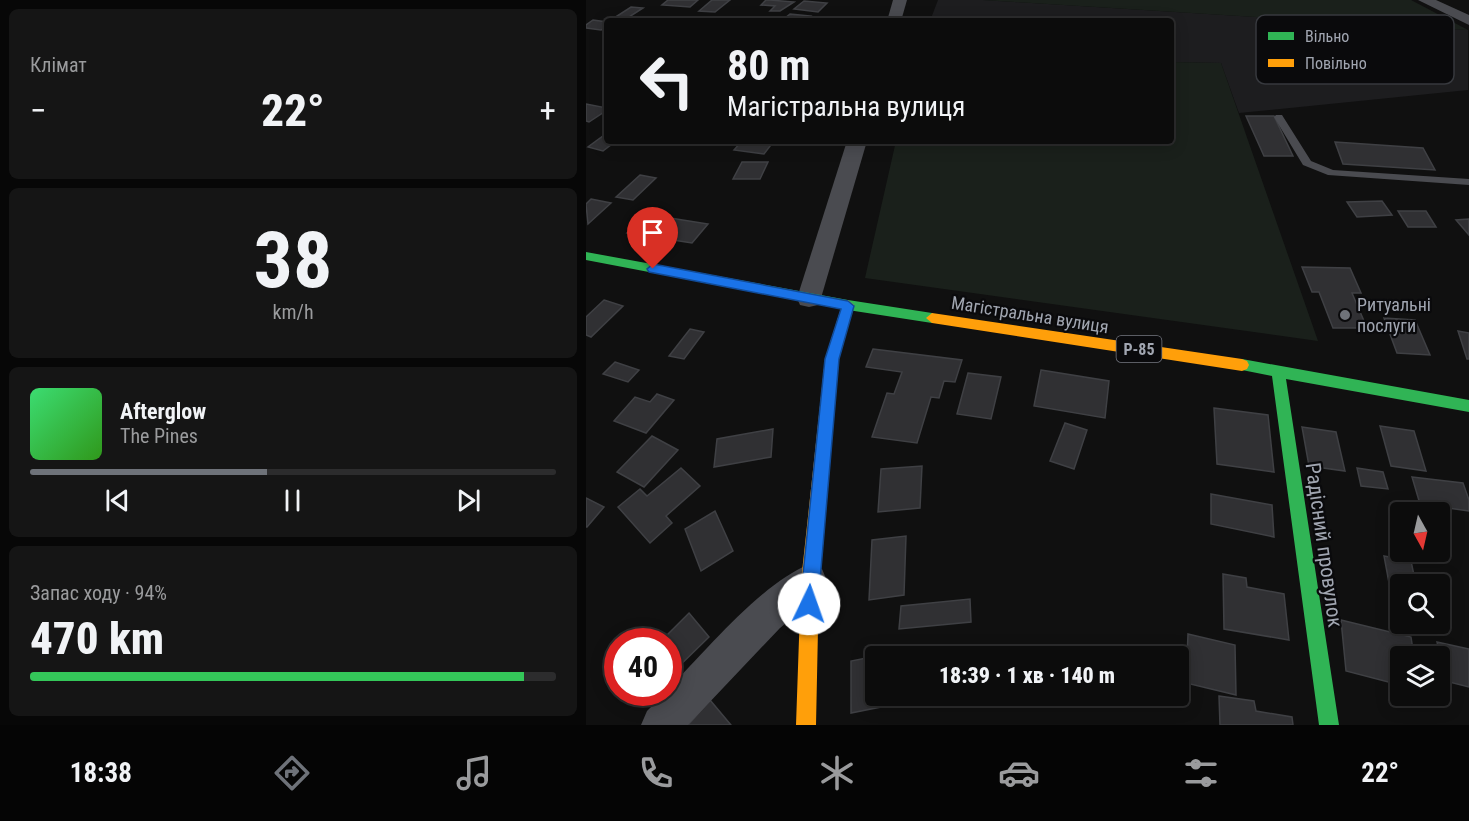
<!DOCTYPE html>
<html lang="uk">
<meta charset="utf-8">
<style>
body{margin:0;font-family:"Roboto Condensed",sans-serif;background:#151515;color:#f1f3f6;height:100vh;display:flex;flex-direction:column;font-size:22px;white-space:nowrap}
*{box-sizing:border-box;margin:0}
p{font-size:20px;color:#9a9b9d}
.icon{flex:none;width:33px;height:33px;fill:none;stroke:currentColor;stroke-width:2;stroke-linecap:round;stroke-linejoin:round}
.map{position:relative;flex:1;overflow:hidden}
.sheet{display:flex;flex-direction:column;gap:9px;padding:9px;background:#070707;width:586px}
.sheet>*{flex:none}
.hud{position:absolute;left:18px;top:18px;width:570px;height:126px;border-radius:6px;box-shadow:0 3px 15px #0003,0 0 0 2px #2c2c2d;background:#0c0c0c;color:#f1f3f6;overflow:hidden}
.needle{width:39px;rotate:172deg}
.controls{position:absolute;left:804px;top:502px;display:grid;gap:12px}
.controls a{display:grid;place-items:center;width:60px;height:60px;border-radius:6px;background:#0c0c0c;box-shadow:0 3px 15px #0003,0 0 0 2px #2c2c2d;font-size:30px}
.speed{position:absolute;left:18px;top:628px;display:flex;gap:12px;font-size:30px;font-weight:700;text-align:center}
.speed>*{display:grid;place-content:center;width:78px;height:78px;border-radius:50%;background:#0c0c0c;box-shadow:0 3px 15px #0003,0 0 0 2px #2c2c2d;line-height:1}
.speed .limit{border:9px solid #d22;background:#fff;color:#111}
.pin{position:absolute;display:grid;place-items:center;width:51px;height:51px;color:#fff;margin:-62px -26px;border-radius:50% 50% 50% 0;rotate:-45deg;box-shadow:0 0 6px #0007}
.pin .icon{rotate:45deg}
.me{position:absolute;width:66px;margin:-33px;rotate:3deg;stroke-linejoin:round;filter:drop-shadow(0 0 4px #0008)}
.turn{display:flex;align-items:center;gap:21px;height:126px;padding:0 24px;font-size:27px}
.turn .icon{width:78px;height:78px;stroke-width:2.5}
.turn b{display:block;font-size:42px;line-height:51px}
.big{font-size:45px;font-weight:800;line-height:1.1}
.sheet .tile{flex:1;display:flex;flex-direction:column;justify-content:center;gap:9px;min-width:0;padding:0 21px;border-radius:9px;background:#151515}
.sheet .dial{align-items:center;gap:0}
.dial b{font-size:78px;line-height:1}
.song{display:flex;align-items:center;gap:18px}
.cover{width:72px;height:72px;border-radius:9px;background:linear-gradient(135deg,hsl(140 70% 55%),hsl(110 70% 35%))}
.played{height:6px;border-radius:3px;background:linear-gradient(90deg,#6e7279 45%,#2c2c2d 45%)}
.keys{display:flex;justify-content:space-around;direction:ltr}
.heat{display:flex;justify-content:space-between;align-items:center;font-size:33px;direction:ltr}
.charge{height:9px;border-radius:4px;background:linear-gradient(90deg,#34c759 94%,#2c2c2d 0)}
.trip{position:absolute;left:279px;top:646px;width:324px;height:60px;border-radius:6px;background:#0c0c0c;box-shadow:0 3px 15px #0003,0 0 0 2px #2c2c2d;font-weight:800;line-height:60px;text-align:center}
.dock{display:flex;height:96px;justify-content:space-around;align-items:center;background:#050505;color:#9a9b9d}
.dock .icon{width:42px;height:42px}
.dock .selected{color:#6e7279}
.dock b{font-size:27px;color:#f1f3f6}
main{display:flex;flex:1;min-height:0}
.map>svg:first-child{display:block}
.built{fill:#1d1d1f}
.green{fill:#1a201b}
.building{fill:#303033;stroke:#3f4044;stroke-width:1.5}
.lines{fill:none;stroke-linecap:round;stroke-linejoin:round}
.lane{fill:#4a4b50;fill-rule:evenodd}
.street{fill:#4a4b50;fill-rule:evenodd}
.fast{fill:#30b455;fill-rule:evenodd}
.slow{fill:#ff9f0a;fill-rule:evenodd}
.route{fill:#1a73e8;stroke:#114b97;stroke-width:1.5}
.poi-dot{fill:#6e7279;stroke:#0a0a0c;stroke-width:2}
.labels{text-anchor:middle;stroke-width:4.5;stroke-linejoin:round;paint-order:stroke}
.shield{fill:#0a0a0c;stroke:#747780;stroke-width:1.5}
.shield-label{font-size:16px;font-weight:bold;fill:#a1a6b1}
.poi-label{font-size:18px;fill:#a1a6b1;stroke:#0a0a0c;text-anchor:start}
.street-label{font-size:18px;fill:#a1a6b1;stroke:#0a0a0c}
.near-street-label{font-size:21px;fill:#a1a6b1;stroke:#0a0a0c}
.key{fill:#0a0a0c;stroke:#37393e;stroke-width:1.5}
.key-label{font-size:16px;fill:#a1a6b1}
</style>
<main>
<section class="sheet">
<div class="tile"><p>Клімат</p>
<div class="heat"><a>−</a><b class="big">22°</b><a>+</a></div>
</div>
<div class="tile dial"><b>38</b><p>km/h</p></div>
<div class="tile">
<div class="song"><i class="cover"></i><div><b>Afterglow</b><p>The Pines</p></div></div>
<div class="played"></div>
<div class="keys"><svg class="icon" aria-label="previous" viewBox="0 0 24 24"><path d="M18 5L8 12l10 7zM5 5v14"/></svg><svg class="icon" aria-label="pause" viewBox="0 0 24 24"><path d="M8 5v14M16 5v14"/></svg><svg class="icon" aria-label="next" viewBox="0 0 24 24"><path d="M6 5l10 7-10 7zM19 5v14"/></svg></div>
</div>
<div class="tile"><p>Запас ходу · 94%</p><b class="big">470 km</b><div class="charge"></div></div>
</section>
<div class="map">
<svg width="883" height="725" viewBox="0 0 883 725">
<rect width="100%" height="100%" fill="#101010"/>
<polygon class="built" points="352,0 397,0 882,30 882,90 653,113 635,63 585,62 585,21 344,21"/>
<g class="green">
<polygon points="397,0 825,0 882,30"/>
<polygon points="585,62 635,63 732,341 279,278 310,141 585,141"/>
</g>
<g class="building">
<polygon points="82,0 112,0 104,7 76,5"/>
<polygon points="126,0 144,0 129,12 113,11"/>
<polygon points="180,0 184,0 208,2 194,11 184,11 189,6 175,5"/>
<polygon points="218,1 241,3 232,12 208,9"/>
<polygon points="45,7 57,8 40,19 28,18"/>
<polygon points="204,14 225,16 221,21 198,19"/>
<polygon points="7,20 21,22 21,27 15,30 0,28 0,25"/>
<polygon points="0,104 21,108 21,110 3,122 0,121"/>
<polygon points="660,116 688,116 707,156 678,156"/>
<polygon points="21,133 21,141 30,141 17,151 2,147"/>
<polygon points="156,141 188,141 178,154 148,150"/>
<polygon points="749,142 837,148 849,170 757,164"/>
<polygon points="156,162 182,162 174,179 147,179"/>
<polygon points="54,175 70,178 47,200 30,197"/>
<polygon points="5,199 25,203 2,224 0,204"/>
<polygon points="796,201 806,215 771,217 761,202"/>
<polygon points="812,211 840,211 850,227 822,227"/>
<polygon points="59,214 122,224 106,243 41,233"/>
<polygon points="883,219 883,235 870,220"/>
<polygon points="716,267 764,268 775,293 766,293 781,328 747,328 733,292 726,292"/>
<polygon points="18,300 37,306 5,337 0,335 0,317"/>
<polygon points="798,318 829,320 844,355 811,353"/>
<polygon points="104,329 118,332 98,359 83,356"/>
<polygon points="872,331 883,333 883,359 881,359"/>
<polygon points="287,349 376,360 369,382 358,381 353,398 345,397 331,443 286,437 301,393 308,394 316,372 280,367"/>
<polygon points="29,362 53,370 42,382 17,374"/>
<polygon points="455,370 523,381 519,418 448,406"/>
<polygon points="382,373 415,377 405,419 371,414"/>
<polygon points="71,394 88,400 60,433 28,421 49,397 64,402"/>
<polygon points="628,408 682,415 688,472 631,464"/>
<polygon points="479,423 501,430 488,469 464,461"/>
<polygon points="794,426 828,431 840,471 805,466"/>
<polygon points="716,427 750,432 759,471 723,466"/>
<polygon points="187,429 185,457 128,467 131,439"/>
<polygon points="66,436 92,450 58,487 31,472"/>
<polygon points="336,466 334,508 292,512 295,469"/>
<polygon points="95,468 114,486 80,516 86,523 64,543 32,507 54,489 61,496"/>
<polygon points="771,468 797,472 802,489 775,486"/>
<polygon points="826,477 877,483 883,500 883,511 834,504"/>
<polygon points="625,494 686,505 688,537 625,524"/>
<polygon points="0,498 18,507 1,527 0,527"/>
<polygon points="129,511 147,551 115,571 99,529"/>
<polygon points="320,536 318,595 283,600 286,540"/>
<polygon points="798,556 825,561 830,585 814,585 814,600 806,599"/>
<polygon points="637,574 660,578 661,587 698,594 703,640 638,629"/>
<polygon points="384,599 385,622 313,629 315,606"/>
<polygon points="103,613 123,637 82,677 82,642 52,642 66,630 74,642"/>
<polygon points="755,620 825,637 828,657 814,657 814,685 760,671"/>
<polygon points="602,634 649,645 650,695 600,683"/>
<polygon points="851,642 883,649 883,687 859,681"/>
<polygon points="341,646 342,657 290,657 290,696 345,697 265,713 265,661"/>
<polygon points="633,696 668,701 670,711 706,717 707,725 634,725"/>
<polygon points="124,700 145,725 102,725"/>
</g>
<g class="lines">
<polygon class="lane" points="690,115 696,115 725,161 747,170 883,179 883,185 742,175 717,165 688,117"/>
<g class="street">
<polygon points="307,0 321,0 315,21 301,21"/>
<polygon points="832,0 850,0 883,15 883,25"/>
<polygon points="261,141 281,141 235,298 232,305 223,307 214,305 211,298"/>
<path d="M 224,564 L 236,569 L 241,581 L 236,593 L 194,628 L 102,725 L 55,725 L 61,711 L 79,693 L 82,693 L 82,689 C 121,650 174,584 224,564 Z"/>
</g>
<g class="fast">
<polygon points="0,252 262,300 346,313 352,318 346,323 262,310 0,260"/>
<polygon points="656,359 883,400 883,412 700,379 753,725 733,725 686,376 651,369 649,365 651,361"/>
</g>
<g class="slow">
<polygon points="262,300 268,305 253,359 233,581 230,725 210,725 215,581 239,359 256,305"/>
<polygon points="346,313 656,359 661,361 663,365 661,369 656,371 346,323 340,318"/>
</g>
</g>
<polygon class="route" points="67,264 262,301 268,306 253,359 232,604 229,611 223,613 217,611 214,604 239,359 255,309 63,272 61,269"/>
<circle class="poi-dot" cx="759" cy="315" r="6"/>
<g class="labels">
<rect class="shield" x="530.5" y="336" width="45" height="26" rx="4.5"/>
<g class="shield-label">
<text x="553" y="355">Р-85</text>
</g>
<g class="poi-label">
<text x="771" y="311">Ритуальні<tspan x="771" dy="21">послуги</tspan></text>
</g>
<g class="street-label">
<text transform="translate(444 315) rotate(9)" y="6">Магістральна вулиця</text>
</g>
<g class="near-street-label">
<text transform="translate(738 545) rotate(82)" y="7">Радісний провулок</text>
</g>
</g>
<rect x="670" y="15" width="198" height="69" rx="9" class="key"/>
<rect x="682" y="32" width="26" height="8" fill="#30b455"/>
<rect x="682" y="59" width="26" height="8" fill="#ff9f0a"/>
<g class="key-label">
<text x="719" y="42">Вільно</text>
<text x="719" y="69">Повільно</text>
</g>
</svg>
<div class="controls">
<a><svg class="needle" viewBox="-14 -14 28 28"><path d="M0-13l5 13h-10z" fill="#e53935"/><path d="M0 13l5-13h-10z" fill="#9a9b9d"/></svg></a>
<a><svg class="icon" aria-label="search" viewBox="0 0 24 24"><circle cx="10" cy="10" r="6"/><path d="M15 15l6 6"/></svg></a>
<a><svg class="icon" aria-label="layers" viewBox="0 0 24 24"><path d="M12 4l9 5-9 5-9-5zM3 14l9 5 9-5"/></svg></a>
</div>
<div class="speed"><div class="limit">40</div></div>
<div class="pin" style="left:67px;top:269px;background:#d93025"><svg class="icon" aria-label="arrive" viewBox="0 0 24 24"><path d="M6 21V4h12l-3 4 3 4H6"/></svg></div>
<svg class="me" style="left:223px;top:604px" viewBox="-20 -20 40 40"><circle r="19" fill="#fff"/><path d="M0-13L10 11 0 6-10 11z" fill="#1a73e8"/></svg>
<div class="trip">18:39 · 1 хв · 140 m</div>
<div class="hud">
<div class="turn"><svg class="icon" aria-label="left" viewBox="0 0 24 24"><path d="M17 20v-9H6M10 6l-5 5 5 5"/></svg><div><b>80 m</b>Магістральна вулиця</div></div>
</div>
</div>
</main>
<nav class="dock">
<b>18:38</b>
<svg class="icon selected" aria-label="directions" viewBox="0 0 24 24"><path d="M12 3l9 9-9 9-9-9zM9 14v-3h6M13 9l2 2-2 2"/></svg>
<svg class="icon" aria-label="music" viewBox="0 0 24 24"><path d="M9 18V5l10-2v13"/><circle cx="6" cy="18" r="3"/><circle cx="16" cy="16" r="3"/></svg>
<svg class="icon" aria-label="phone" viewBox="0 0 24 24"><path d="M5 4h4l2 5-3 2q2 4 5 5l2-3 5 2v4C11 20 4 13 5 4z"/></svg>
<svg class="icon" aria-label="climate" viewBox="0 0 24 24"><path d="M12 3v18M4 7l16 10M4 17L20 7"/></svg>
<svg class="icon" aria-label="car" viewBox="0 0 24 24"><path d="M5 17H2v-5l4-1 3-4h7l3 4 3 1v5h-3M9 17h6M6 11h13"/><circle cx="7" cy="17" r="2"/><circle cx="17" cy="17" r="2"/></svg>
<svg class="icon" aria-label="filters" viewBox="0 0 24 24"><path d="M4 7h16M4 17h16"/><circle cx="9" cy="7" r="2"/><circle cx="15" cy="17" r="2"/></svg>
<b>22°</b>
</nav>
